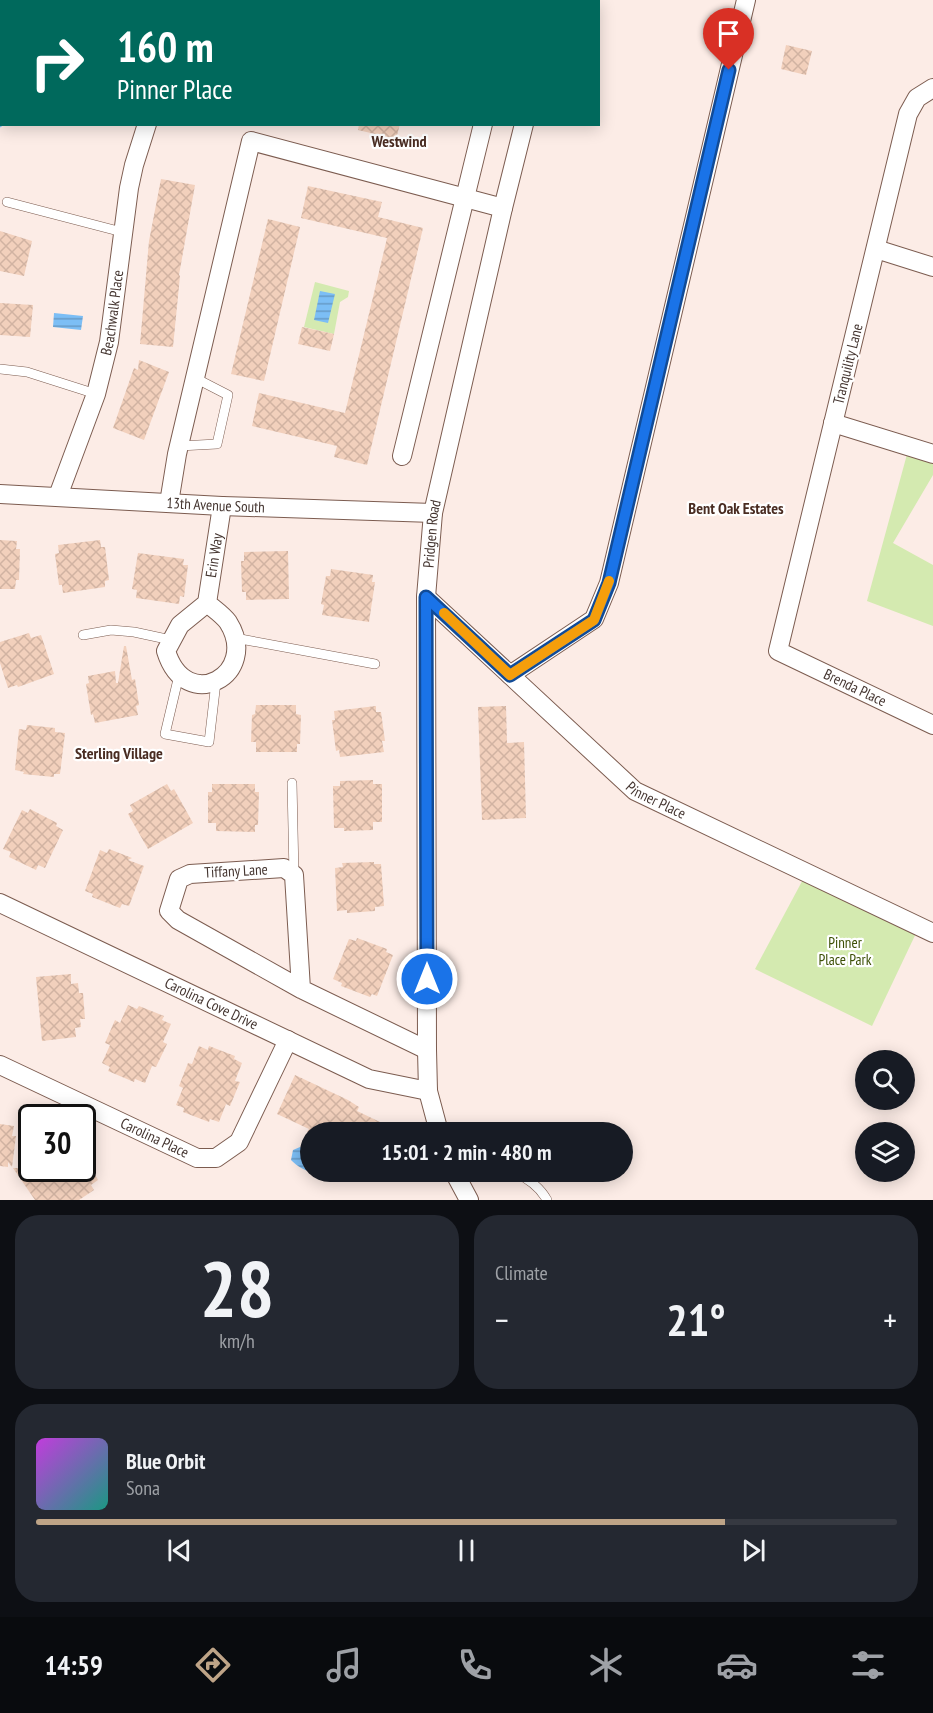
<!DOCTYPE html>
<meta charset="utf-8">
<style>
body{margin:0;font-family:"PT Sans Narrow",sans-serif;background:#242831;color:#f1f3f6;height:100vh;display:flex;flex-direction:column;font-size:22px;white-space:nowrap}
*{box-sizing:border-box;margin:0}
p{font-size:20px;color:#9ea1a6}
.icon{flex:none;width:33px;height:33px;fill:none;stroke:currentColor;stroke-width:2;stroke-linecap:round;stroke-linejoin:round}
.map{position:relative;height:1200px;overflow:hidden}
.sheet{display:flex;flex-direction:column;gap:15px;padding:15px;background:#0d0f14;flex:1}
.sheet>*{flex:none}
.banner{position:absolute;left:0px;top:0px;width:600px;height:126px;box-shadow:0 3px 15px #0003;background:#00695c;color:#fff;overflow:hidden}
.fabs{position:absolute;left:855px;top:1050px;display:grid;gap:12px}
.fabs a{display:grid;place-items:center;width:60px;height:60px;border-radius:50%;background:#171b24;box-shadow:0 3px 15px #0003;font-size:30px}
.speed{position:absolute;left:18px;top:1104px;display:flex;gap:12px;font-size:30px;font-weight:700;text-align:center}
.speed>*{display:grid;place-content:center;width:78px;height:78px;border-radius:50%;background:#171b24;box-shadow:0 3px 15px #0003;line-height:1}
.speed .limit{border:3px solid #111;border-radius:9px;background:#fff;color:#111}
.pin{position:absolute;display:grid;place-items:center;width:51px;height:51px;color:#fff;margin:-62px -26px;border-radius:50% 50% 50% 0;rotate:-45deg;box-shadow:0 0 6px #0007}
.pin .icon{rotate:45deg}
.me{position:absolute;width:66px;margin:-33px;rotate:0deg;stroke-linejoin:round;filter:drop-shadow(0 0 4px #0008)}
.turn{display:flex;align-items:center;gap:21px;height:126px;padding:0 18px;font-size:27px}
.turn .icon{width:78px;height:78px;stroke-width:2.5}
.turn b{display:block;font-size:42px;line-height:51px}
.big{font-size:45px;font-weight:600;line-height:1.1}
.sheet .widget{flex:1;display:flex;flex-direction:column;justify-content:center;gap:9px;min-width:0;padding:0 21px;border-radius:24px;background:#242831}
.sheet .dial{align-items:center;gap:0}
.dial b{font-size:78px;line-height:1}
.song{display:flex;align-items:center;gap:18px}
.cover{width:72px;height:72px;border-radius:9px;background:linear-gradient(135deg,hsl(290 70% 55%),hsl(170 70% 35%))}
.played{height:6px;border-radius:3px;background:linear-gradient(90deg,#bea487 80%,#363941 80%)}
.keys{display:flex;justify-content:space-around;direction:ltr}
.heat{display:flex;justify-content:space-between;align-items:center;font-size:33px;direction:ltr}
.sheet .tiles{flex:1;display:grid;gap:15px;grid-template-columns:1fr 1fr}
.widget:last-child{grid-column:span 2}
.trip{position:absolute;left:300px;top:1122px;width:333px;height:60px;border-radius:30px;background:#171b24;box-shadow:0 3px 15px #0003;font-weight:600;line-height:60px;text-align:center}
.tab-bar{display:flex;height:96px;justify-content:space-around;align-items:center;background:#090b0e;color:#9ea1a6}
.tab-bar .icon{width:42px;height:42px}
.tab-bar .selected{color:#bea487}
.tab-bar b{font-size:27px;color:#f1f3f6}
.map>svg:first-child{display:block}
.green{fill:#d4eab0}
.water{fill:url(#water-rules)}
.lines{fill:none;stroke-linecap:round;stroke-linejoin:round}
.stream{stroke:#7cbef5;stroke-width:4.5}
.building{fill:url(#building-cross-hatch)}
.lane-casing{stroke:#7c5c50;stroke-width:10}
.street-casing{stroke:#7c5c50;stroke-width:20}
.lane{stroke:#fff;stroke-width:9}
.street{stroke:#fff;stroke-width:18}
.route-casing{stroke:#114b97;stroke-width:15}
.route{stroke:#1a73e8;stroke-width:10}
.slow{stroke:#f59e0b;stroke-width:10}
.labels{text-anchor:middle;stroke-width:4.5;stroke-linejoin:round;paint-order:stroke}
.street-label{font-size:15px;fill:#443530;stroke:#fff}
.park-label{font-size:15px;fill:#3d5006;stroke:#fff}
.neighbourhood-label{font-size:16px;font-weight:bold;fill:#492c22;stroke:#fff}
</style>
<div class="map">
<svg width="933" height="1200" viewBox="0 0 933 1200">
<defs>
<pattern id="water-rules" width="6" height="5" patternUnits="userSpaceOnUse" patternTransform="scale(1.5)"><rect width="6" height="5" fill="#7cbef5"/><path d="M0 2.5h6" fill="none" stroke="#679bc7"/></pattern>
<pattern id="building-cross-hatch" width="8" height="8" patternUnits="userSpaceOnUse" patternTransform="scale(1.5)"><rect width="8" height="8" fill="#f2d0bc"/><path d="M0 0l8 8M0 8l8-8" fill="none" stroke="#d1b3a2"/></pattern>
</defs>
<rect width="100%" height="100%" fill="#fcece6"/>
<g class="green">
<polygon points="315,282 349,291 348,297 340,302 334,334 304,327"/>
<polygon points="909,447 933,456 933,475 893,543 933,565 933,626 867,601"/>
<polygon points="807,872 919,927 872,1026 755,969"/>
</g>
<g class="water">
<polygon points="320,291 335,294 328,323 314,320"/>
<polygon points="54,313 83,316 81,330 53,327"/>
<path d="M 300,1147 C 311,1152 310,1161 310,1172 L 314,1172 C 306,1172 297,1166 291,1160 L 293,1150 Z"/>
</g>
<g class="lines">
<g class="stream">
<polyline points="51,2 52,0"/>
<polyline points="0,125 2,123"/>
</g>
</g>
<g class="building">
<polygon points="786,45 812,51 806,75 781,69"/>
<polygon points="359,124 400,124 396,139 358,130"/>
<polygon points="161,179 195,185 179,275 180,276 173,347 140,344 149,241"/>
<polygon points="308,186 382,202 378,217 423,228 367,465 334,457 337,446 252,426 259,393 345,413 374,293 387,238 301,218"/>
<polygon points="268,219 300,227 264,381 231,374"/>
<polygon points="0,231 32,241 24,276 0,271"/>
<polygon points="0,303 33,305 30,337 0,335"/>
<polygon points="302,327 334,334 330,351 298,344"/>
<polygon points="139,360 169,372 144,440 113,428 134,368 138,370"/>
<polygon points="0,540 17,541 16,549 20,549 19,580 16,580 15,589 0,589"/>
<polygon points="100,540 101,547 105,547 109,580 105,581 105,587 63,593 62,585 59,585 55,554 59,553 58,545"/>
<polygon points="288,551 289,599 246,600 246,592 242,592 241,561 244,561 244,552"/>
<polygon points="138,553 184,559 183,565 188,565 184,597 180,596 179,604 136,598 137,590 132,589"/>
<polygon points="331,569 373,575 372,582 375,582 369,622 322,615 324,605 321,604 326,576 330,576"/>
<polygon points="29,633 31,638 41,635 54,674 18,687 17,685 8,688 0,663 0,642"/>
<polygon points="124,646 126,646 132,680 135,679 139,705 136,706 138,715 95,723 93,714 91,715 86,684 89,683 88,676 115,671 116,683 118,683"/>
<polygon points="256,705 296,705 296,714 301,715 300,744 297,744 297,752 256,752 256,742 251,742 252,715 255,714"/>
<polygon points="376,706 376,712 381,712 385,741 382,741 384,752 340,757 339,750 336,751 332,720 335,720 334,711"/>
<polygon points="506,706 507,743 524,742 526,818 482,820 478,707"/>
<polygon points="27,725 55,728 55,732 65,733 60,774 54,774 54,777 23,774 24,772 15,770 19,729 26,730"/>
<polygon points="373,780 373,784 382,784 382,822 373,822 373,830 344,831 344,828 334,828 333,786 340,786 340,781"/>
<polygon points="167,784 171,791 174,789 193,823 148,849 128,814 133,811 130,805"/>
<polygon points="212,784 255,784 255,792 259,792 258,825 255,825 255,832 216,831 216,823 208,823 208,792 212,792"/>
<polygon points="30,809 57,823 56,826 63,830 45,868 38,865 36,870 9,857 11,852 3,849 22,810 28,813"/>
<polygon points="109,849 132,858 128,860 144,866 129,906 122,904 120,908 92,897 93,894 85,891 100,850 107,853"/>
<polygon points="374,862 374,864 381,864 384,906 375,907 375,911 347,913 347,910 337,911 335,868 343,867 342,863"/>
<polygon points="357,938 387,949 386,952 393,955 377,996 372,994 370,997 341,986 342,983 333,979 349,939 356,941"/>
<polygon points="71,974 71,984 78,983 79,993 83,993 85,1019 80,1019 81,1027 75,1028 76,1037 42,1041 36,977"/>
<polygon points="128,1005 137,1009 139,1006 164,1016 162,1020 171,1024 163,1042 167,1044 156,1067 152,1066 145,1083 135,1079 134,1082 108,1071 110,1067 102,1063 110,1045 105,1043 115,1020 120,1023"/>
<polygon points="199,1046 208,1050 209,1046 235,1056 234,1059 242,1063 235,1081 240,1082 230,1106 226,1104 219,1122 210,1119 209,1122 183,1112 184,1108 176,1105 183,1088 179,1086 188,1063 192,1064"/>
<polygon points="295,1075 348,1100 359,1107 357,1111 401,1132 307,1132 309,1129 277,1114"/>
<polygon points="0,1124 14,1126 12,1136 16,1136 12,1167 8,1162 8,1167 0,1166"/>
<polygon points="13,1168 91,1168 98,1180 91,1185 94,1190 79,1200 35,1200"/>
</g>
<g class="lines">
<g class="lane-casing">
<g id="lane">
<polyline points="7,202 122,232"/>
<polyline points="0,369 27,372 96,394"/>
<polyline points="179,446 217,444 228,395 195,378"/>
<polyline points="83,635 111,630 134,632 171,640"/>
<polyline points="235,638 375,664"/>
<polyline points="179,675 165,734 209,742 216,682"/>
<polyline points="292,783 294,875"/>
<path d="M 514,1172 C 527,1178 540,1187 547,1200"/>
</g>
</g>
<g class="street-casing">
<g id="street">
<polyline points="191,2 191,0"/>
<polyline points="286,2 286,0"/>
<polyline points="514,2 515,0"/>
<polyline points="556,2 556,0"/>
<polyline points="0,33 2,33"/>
<path id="s1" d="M 933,88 L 917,98 L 908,114 L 778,651 L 933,725"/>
<polyline points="876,249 933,267"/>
<polyline points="833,423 933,454"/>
<polyline points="402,456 483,124"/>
<path id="s2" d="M 0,494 L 222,506 L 433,513"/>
<path id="s3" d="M 58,496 L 96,394 L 109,342 L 129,188 L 134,165 L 147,124"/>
<polyline points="169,503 177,454 251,141 503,208"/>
<path id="s4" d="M 426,597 L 635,791 L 933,933"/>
<path id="s5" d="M 207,603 C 214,609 223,615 228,622 C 261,674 186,716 166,651 L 180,625 L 207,603 L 222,506"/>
<polyline points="510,675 594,619 609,583 746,0"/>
<path id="s6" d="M 0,903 L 369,1079 L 428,1091"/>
<polyline points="301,989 294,875 284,868 190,874 179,879 169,911 178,920 301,989 427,1050"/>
<path id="s7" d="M 0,1065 L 197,1158 L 216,1158 L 239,1142 L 288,1040"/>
<path id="s8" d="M 439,1132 L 428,1091 L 427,1050 L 426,597 L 433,513 L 503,208 L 524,124"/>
<polyline points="454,1172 469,1200"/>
</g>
</g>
<use href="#lane" class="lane"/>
<use href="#street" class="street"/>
</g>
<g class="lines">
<g class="route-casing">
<polyline id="route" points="427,979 426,597 510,675 594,620 609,583 729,70"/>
</g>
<use href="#route" class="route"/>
<polyline class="slow" points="444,613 510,675 594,620 609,581"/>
</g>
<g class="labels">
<g class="street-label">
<text dy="5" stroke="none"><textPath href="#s3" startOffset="192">Beachwalk Place</textPath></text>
<text transform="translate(848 364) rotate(-76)" y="5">Tranquility Lane</text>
<text dy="5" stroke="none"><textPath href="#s2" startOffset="216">13th Avenue South</textPath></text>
<text dy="5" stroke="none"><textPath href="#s8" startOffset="600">Pridgen Road</textPath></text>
<text dy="5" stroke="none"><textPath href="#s5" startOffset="276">Erin Way</textPath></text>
<text dy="5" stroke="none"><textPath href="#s1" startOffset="675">Brenda Place</textPath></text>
<text dy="5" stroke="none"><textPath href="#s4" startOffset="308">Pinner Place</textPath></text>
<text transform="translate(236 871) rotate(-3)" y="5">Tiffany Lane</text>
<text dy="5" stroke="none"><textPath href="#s6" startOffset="234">Carolina Cove Drive</textPath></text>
<text dy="5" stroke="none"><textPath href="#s7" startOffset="171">Carolina Place</textPath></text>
</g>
<g class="park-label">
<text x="845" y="948">Pinner<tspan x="845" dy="17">Place Park</tspan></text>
</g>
<g class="neighbourhood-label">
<text x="399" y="147">Westwind</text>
<text x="736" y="514">Bent Oak Estates</text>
<text x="119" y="759">Sterling Village</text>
</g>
</g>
</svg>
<div class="fabs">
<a><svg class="icon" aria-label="search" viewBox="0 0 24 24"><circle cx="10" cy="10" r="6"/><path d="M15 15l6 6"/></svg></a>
<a><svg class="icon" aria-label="layers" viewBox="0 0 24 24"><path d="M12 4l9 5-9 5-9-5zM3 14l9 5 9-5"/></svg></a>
</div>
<div class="speed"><div class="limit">30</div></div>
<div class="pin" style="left:729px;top:70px;background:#d93025"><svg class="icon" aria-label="arrive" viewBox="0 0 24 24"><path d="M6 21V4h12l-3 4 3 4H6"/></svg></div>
<svg class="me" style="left:427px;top:979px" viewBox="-20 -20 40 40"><circle r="17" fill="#1a73e8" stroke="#fff" stroke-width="3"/><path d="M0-11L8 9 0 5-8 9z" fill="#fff"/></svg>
<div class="trip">15:01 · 2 min · 480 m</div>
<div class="banner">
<div class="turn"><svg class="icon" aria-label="right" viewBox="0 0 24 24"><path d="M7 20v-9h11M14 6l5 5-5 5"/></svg><div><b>160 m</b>Pinner Place</div></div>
</div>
</div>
<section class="sheet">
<div class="tiles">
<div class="widget dial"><b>28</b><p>km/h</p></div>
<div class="widget"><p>Climate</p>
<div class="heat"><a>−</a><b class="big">21°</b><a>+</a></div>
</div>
<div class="widget">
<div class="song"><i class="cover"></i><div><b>Blue Orbit</b><p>Sona</p></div></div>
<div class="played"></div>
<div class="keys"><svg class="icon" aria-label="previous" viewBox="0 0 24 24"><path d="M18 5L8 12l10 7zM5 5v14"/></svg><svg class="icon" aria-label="pause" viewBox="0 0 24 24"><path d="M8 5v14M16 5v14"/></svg><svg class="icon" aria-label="next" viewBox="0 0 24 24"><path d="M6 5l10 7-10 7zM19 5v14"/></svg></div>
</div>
</div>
</section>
<nav class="tab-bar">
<b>14:59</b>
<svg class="icon selected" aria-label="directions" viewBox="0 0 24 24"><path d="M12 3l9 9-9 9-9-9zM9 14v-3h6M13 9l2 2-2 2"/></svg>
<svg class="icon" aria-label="music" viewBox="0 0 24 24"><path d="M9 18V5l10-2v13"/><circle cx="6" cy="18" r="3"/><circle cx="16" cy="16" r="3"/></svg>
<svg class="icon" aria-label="phone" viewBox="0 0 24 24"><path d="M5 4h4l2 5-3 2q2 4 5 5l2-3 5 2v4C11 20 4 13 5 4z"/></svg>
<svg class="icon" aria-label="climate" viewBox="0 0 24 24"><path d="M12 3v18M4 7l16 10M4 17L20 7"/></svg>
<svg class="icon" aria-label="car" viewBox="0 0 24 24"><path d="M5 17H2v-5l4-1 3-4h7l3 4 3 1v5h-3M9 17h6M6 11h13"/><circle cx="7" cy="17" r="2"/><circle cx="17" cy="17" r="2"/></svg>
<svg class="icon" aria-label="filters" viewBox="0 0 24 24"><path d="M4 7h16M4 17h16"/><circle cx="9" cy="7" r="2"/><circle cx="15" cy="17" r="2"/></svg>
</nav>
